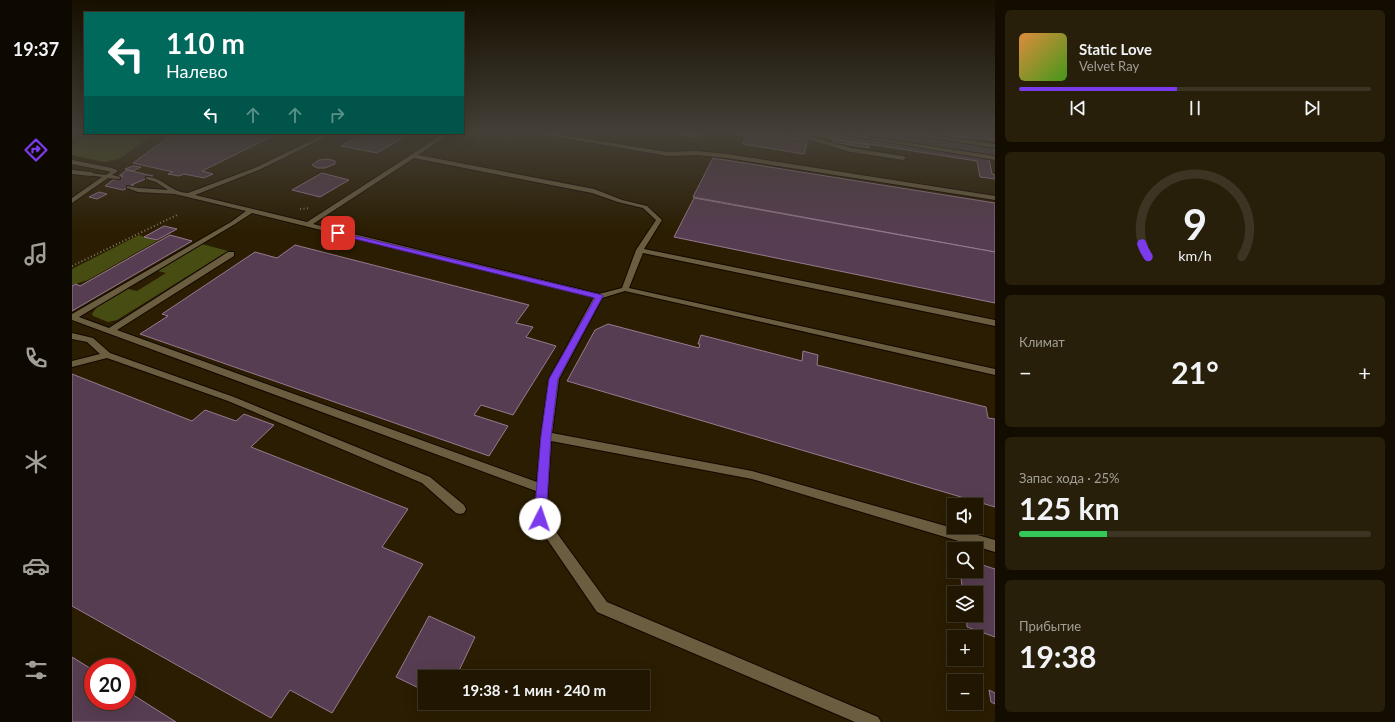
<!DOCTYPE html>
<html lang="ru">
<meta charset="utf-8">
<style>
body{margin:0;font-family:Lato,sans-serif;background:#281f0b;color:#f1f3f6;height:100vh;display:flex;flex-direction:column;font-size:15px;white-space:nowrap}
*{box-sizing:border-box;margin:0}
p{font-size:13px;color:#a29f99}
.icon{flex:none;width:22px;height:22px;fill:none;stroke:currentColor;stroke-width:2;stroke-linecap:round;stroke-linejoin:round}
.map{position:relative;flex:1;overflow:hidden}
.side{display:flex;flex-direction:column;gap:10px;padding:10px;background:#120c01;width:400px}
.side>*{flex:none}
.hud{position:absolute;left:12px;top:12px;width:380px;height:122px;border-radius:0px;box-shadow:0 4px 16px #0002,0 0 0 1px #3d3523;background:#00695c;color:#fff;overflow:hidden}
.buttons{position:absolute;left:875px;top:498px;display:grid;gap:8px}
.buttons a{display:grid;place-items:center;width:36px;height:36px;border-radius:0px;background:#201601;box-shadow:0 4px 16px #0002,0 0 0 1px #3d3523;font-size:20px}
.speed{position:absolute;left:12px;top:658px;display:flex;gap:8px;font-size:20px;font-weight:700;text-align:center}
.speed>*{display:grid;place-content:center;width:52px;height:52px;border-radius:50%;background:#201601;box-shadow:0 4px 16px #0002,0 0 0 1px #3d3523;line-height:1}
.speed .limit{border:6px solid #d22;background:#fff;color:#111}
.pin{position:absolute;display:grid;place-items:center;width:34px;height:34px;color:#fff;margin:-17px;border-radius:8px;box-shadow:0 2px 6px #0006}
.me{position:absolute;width:44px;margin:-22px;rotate:4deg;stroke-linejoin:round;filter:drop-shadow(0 0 3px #0008)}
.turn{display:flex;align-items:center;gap:14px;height:84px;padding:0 16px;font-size:18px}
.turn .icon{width:52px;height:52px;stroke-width:2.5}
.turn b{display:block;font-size:28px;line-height:34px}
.lanes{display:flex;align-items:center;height:38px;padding:0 16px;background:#0003;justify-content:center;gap:20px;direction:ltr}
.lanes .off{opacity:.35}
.big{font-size:30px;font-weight:700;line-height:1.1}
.side .card{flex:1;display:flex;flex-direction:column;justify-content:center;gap:6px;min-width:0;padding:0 14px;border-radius:6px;background:#281f0b}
.side .dial{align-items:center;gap:0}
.dial svg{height:104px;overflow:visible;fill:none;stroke:#3d3523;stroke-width:7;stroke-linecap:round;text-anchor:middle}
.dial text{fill:#f1f3f6;stroke:none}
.song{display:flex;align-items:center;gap:12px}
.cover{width:48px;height:48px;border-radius:6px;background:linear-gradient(135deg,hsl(30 70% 55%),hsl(100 70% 35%))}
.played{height:4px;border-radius:2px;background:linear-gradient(90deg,#7c3aed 45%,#3d3523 45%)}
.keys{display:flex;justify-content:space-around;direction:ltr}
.heat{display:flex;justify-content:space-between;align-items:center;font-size:22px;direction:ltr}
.charge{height:6px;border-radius:3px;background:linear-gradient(90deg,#34c759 25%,#3d3523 0)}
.trip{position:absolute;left:346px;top:670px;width:232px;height:40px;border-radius:0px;background:#201601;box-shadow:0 4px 16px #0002,0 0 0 1px #3d3523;font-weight:700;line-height:40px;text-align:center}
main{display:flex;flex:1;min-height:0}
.tab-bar{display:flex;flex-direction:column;width:72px;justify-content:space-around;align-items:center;background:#0d0900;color:#a29f99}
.tab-bar .icon{width:28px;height:28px}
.tab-bar .selected{color:#7c3aed}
.tab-bar b{font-size:18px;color:#f1f3f6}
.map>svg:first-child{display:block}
.green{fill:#474c12}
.building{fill:#573d51;stroke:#977a90}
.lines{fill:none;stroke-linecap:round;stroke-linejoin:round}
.lane-casing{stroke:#110800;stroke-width:2}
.street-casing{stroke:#110800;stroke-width:2}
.path-far1{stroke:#847963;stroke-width:1.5;stroke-dasharray:0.5 2;stroke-linecap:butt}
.path{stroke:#847963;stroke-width:2;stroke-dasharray:1 2.5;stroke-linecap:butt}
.lane{fill:#6b5d3f;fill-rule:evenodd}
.street{fill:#6b5d3f;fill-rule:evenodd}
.route{fill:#7c3aed;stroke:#51269a}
</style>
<main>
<nav class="tab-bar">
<b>19:37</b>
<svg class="icon selected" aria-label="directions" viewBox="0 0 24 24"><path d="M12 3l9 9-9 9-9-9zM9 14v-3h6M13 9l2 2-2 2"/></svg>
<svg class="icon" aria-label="music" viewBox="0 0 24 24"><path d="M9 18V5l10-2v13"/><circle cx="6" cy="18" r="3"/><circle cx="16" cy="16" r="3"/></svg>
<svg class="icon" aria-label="phone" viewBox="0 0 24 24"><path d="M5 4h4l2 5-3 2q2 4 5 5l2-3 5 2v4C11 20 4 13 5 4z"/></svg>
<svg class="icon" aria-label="climate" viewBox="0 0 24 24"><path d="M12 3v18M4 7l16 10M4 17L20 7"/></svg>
<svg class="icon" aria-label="car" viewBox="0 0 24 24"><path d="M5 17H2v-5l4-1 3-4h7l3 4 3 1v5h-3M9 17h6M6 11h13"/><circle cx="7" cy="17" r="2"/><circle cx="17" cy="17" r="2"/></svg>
<svg class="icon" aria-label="filters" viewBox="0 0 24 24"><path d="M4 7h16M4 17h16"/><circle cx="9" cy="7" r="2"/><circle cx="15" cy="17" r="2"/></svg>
</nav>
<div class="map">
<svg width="923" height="722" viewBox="0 0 923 722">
<rect width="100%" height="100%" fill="#2a1d01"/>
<g class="green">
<polygon points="20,133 83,133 47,159 32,162 0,155 0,146"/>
<polygon points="67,235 85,241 16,280 0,285 0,269"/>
<polygon points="130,244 156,251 45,320 36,322 21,316 20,314 24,308 56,289 65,291 94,273 86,271"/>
</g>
<g class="building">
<polygon points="595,132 627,132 625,137"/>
<polygon points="668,132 689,132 736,140 732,154 671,144 674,136 667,135"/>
<polygon points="720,132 742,132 917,159 920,174 923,175 923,179 908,177 905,161"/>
<polygon points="768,132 816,132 923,148 923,156"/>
<polygon points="866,132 923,133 923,140 869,136"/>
<polygon points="102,133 207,133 130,171 141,174 132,178 112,174 107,176 96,174 101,172 61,163"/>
<polygon points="292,133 339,133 305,153 269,146"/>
<polygon points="761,139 797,145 797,148 761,142"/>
<polygon points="641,158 923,203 923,252 621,197"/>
<polygon points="256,159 263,161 263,164 253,168 245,168 240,165 247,160"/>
<polygon points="61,166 69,167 61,171 53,169"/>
<polygon points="55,170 81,176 59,185 62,185 51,190 33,186 41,180 51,176 47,176"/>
<polygon points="250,173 277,180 248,197 220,190"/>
<polygon points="27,192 35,194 25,199 17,197"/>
<polygon points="622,198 923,252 923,303 602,237"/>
<polygon points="92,226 105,229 85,240 72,237"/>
<polygon points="98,235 120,241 0,311 0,286 4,284 8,286"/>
<polygon points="223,245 457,305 444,323 461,327 454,337 484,346 441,415 409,405 402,415 436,426 417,456 68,334 96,316 90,314 183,252 205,258"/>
<polygon points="536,324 627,348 628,344 626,344 629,335 730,361 731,351 746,355 745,365 914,407 916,418 923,419 923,507 495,381 523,330"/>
<polygon points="0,374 120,421 133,410 164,421 172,414 202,425 179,447 336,509 310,547 351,564 260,713 218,690 199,718 0,606"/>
<polygon points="904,563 923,569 923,637 895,627 894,615 904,615 904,593 891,593 888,571 904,571"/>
<polygon points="357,616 403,637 384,677 353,677 353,691 324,677"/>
<polygon points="0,657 21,670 21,701 55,701 55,691 104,722 0,722"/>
<polygon points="917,690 923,693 923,704 919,702"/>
</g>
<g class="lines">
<g class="lane-casing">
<g id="lane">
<polygon points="458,132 470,132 596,152 625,151 655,154 923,196 923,200 655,158 625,155 596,156"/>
<polygon points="697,132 728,134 779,148 831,156 834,158 831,160 779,152 728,137"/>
<polygon points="754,132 766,132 923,156 923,160"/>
<polygon points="823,132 836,132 923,144 923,148"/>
<path d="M 255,133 L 262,133 L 189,169 L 123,195 L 235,222 L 373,133 L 379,133 L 346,155 L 522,189 L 550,200 L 575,206 L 590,220 L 572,249 L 923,320 L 923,326 L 571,253 L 557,288 L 923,369 L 923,375 L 553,291 L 530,298 L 487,379 L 480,433 L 680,471 L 923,540 L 923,552 L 680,479 L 479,441 L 474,518 L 535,602 L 806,717 L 809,722 L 783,722 L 525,612 L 464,523 L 462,519 L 464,491 L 0,320 L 0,314 L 159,222 L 174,211 L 103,194 L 66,192 L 55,188 L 55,186 L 67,188 L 96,190 L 84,182 L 74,179 L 74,177 C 87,176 95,187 106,191 C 109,192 113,193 116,193 L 185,167 ZM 342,158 L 520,193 L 546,202 L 571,208 L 584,220 L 564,250 L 550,288 L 527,294 L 241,224 ZM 180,213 L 522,297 L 477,379 L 469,436 L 465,482 L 45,330 L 162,256 L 162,252 L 156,252 L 37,328 L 7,317 L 163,224 Z"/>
<polygon points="43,169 46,171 40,175 48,177 48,179 36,178 0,203 0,198 30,177 17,175 17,173 34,175"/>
<polygon points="0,333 21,338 38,353 162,397 358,477 392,505 394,509 392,513 388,514 384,513 350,483 156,401 35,358 0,367 0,361 28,354 15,342 0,339"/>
</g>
</g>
<g class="street-casing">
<g id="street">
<polygon points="0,160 40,168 44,170 40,172 0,164"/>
<polygon points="0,170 19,172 23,174 19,176 0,174"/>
</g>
</g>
<polyline class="path-far1" points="0,141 3,141"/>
<g class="path">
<polyline points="228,209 238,208"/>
<polyline points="0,266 105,215"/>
</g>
<use href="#lane" class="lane"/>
<use href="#street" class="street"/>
</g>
<linearGradient id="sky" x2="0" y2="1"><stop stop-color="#171001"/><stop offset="0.57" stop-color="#444038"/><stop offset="1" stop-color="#444038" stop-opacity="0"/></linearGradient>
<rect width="923" height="233" fill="url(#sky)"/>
<polygon class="route" points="263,231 530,295 531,296 486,379 479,436 474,519 472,523 468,524 464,523 462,519 469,436 477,379 523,298 263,234"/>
</svg>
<div class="buttons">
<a><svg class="icon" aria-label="sound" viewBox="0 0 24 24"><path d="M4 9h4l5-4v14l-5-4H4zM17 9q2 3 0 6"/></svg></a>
<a><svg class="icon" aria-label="search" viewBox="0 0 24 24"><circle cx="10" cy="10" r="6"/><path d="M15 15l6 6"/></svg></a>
<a><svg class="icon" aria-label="layers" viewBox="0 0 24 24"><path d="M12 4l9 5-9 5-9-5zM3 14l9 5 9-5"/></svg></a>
<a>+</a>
<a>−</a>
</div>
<div class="speed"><div class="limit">20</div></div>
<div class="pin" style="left:266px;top:233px;background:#d93025"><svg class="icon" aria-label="arrive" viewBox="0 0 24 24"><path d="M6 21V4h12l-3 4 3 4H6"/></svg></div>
<svg class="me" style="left:468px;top:519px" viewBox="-20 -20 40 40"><circle r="19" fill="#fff"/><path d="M0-13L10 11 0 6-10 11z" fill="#7c3aed"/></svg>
<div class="trip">19:38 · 1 мин · 240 m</div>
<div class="hud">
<div class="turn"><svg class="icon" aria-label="left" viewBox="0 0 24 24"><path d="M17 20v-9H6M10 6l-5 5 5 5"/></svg><div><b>110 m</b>Налево</div></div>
<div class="lanes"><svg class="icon" aria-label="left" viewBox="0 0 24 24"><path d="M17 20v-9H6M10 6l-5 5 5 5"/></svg><svg class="icon off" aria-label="ahead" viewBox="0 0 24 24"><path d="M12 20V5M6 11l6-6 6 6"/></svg><svg class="icon off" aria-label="ahead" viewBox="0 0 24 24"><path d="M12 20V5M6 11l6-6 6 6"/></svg><svg class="icon off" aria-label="right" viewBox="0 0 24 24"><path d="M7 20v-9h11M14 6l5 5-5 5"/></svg></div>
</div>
</div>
<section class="side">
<div class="card">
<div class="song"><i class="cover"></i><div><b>Static Love</b><p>Velvet Ray</p></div></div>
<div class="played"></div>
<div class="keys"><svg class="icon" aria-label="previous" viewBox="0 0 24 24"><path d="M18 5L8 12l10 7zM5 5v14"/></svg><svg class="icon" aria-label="pause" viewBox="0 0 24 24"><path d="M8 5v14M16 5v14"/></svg><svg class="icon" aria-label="next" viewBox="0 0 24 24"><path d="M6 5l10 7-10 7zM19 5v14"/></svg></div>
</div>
<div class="card dial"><svg viewBox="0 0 100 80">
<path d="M14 69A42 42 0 1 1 86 69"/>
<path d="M14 69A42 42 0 0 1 9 59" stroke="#7c3aed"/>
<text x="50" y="56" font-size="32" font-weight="700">9</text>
<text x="50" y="72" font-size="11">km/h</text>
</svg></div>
<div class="card"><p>Климат</p>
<div class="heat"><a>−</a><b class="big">21°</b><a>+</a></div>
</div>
<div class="card"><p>Запас хода · 25%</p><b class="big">125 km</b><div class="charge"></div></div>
<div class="card"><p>Прибытие</p><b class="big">19:38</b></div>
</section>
</main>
